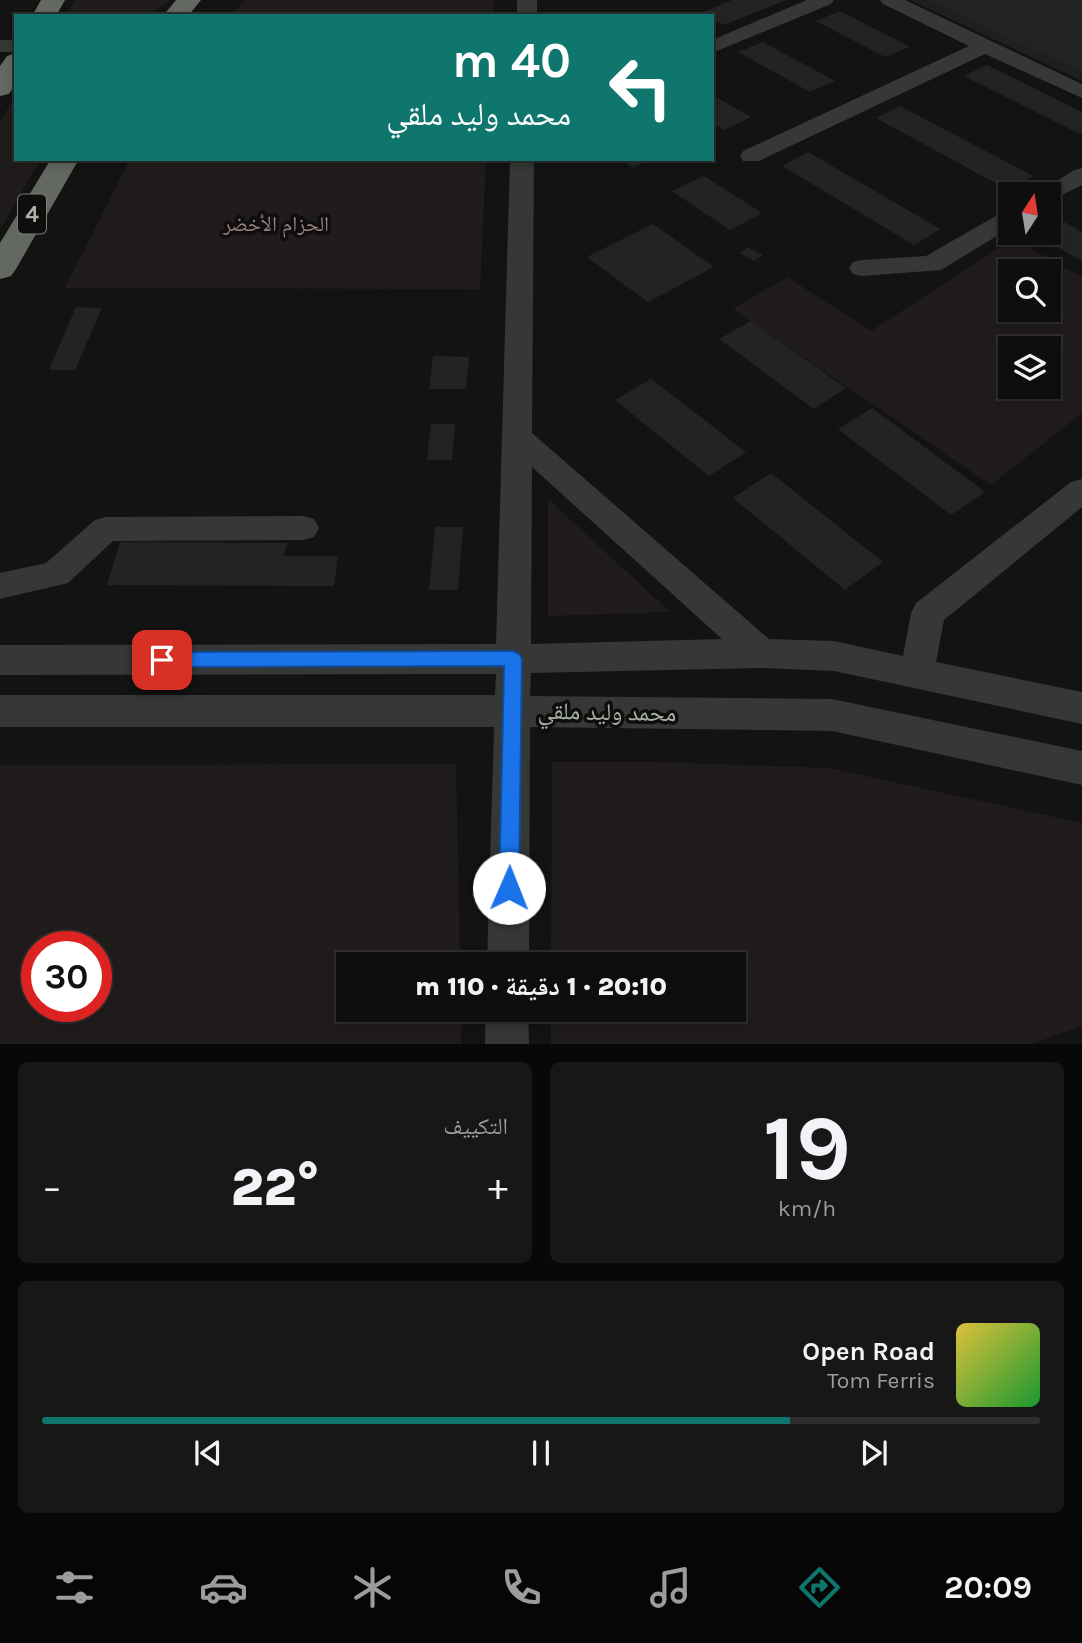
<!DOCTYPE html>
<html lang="ar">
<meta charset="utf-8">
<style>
body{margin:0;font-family:Karla,"Noto Naskh Arabic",sans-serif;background:#171717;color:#f1f3f6;direction:rtl;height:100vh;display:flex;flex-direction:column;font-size:26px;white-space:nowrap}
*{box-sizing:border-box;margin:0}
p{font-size:23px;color:#9b9c9e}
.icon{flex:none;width:38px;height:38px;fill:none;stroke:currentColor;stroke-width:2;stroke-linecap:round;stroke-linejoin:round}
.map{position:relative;height:1044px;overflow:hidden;direction:ltr}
.side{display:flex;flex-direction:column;gap:18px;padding:18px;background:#080808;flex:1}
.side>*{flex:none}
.guide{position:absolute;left:14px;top:14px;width:700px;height:147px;border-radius:0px;box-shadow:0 4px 10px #0003,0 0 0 2px #2e2e2e;direction:rtl;background:#0f766e;color:#fff;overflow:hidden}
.needle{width:46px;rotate:12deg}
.tools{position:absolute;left:998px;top:182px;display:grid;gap:14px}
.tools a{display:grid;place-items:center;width:63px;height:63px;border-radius:0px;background:#0e0e0e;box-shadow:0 4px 10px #0003,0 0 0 2px #2e2e2e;font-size:35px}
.speed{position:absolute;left:21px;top:931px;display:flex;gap:14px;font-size:35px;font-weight:700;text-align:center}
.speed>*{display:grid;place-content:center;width:91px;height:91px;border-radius:50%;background:#0e0e0e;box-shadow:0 4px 10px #0003,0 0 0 2px #2e2e2e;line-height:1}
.speed .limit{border:10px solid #d22;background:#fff;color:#111}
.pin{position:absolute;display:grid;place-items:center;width:60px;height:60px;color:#fff;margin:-30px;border-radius:14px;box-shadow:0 4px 10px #0006}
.me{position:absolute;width:77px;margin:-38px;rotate:1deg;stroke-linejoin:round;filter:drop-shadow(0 0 5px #0008)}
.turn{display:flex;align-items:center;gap:24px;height:147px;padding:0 28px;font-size:32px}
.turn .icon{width:91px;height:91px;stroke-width:2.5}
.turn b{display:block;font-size:49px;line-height:60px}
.big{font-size:52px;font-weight:800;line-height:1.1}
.side .tile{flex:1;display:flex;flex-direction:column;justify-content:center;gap:10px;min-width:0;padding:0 24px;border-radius:10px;background:#171717}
.side .dial{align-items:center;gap:0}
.dial b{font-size:91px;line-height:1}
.song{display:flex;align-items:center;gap:21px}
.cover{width:84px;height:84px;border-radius:10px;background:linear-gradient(135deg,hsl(50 70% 55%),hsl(130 70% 35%))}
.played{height:7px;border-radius:4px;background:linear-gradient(90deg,#0f766e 75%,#2e2e2e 75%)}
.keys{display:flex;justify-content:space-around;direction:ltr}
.heat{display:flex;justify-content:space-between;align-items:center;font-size:38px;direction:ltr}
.side .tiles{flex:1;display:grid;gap:18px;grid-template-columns:1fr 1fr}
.tile:last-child{grid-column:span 2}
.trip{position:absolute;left:336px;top:952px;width:410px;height:70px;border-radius:0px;background:#0e0e0e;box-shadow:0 4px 10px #0003,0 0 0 2px #2e2e2e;font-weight:800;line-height:70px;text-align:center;direction:rtl}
.menu{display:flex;height:112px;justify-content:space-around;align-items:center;background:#060606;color:#9b9c9e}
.menu .icon{width:49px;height:49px}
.menu .on{color:#0f766e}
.menu b{font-size:32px;color:#f1f3f6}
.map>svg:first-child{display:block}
.built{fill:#1e201e}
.green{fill:#211c1c;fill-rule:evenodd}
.building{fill:#222422}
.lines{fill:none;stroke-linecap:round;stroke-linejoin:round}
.minor{fill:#353834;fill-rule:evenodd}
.highway{fill:#636860;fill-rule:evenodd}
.route{fill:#1a73e8;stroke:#114b97;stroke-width:2}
.labels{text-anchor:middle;stroke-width:7;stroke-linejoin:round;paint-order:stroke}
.far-park-label{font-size:21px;fill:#9b7e7e;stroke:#0d0e0d}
.shield{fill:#0d0e0d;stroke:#7b8177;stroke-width:2}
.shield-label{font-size:23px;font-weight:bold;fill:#aab2a5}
.street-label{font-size:24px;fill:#aab2a5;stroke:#0d0e0d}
</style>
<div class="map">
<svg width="1082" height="1045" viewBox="0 0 1082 1045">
<rect width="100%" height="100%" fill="#121312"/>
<polygon class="built" points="910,0 1082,0 1082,81"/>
<g class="green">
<polygon points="75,0 170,0 150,16 65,16"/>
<polygon points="246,0 494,0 493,16 229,16"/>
<polygon points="16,95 16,159 41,159 0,229 0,121"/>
<polygon points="130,159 486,159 480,289 65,288"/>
<path d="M 1013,239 L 1082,277 L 1082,413 L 991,485 L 733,309 L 787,277 L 871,331 ZM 1010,271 L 1048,271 L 1048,310 L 1010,310 ZM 1010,348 L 1048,348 L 1048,387 L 1010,387 Z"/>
<polygon points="548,499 670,612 548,616"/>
<polygon points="552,762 654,762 829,768 1082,823 1082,1026 1029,1045 551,1044 551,1010 733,1010 733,964 551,964"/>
<path d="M 456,764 L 460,964 L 348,964 L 348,1010 L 461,1010 L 461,1044 L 0,1044 L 0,765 ZM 37,947 L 96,947 L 96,1006 L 37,1006 Z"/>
</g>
<g class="building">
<polygon points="732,0 786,0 724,25 712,19 712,16 701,13"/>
<polygon points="928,0 1082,0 1082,72"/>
<polygon points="840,11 910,47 885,57 816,21"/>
<polygon points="763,42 835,81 810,92 738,52"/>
<polygon points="987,65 1082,112 1082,135 964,76"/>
<polygon points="712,95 751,117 724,130 712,123"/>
<polygon points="900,106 1033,176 1008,190 876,118"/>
<polygon points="808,152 940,229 914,245 782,166"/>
<polygon points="620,159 651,159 633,168"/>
<polygon points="704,176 762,213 730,230 672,191"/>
<polygon points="1057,218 1082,232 1082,261 1031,233 1048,233 1048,223"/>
<polygon points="653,224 714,267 648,302 587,257"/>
<polygon points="748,247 763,255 754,261 740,253"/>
<polygon points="76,307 102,308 75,370 49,370"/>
<polygon points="751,321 846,388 814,409 719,339"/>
<polygon points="433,356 469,357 466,389 429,389"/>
<polygon points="651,379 746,452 709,476 615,400"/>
<polygon points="872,408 985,492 951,515 838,429"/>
<polygon points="431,424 455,424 452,460 427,460"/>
<polygon points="771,473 883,562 845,590 733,498"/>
<polygon points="435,527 463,527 458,590 429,590"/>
<polygon points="120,542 287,543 284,556 338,556 334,586 107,585"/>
</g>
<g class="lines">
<g class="minor">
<rect x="517" y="0" width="20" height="16"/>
<polygon points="807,0 834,0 831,4 712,53 712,40"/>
<polygon points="880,0 905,0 1082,84 1082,98 985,54 759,161 743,161 740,156 743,151 969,46 883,4"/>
<rect x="0" y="40" width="16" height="12"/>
<path d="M 510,159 L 534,159 L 532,433 L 769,639 L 834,641 L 903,656 L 911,613 L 916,603 L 1071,482 L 1082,479 L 1082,507 L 944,620 L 936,662 L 1082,692 L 1082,724 L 834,671 L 761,668 L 531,673 L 530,696 L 832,699 L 1082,751 L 1082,785 L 832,731 L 530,727 L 529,964 L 487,964 L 494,727 L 0,727 L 0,695 L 495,695 L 496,674 L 0,675 L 0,645 L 496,644 ZM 532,467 L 722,639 L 531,644 Z"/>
<polygon points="1082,168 1082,185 1048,202 1048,194 1037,194 1074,170"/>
<polygon points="1010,211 1010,228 941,270 862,276 853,274 849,268 853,262 862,260 926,256 1001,213"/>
<polygon points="303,516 314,519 319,528 314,537 303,540 113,541 68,583 0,599 0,573 46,563 95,520 106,517"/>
<polygon points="486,1010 528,1010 529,1045 485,1045"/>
</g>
<g class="highway">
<polygon points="41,0 65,0 56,16 32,16"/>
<polygon points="176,0 201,0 188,16 163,16"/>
<polygon points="16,53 16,83 9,94 0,96 0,66 7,56"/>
<polygon points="51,159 79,159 16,269 11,276 0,279 0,243"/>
</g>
</g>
<polygon class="route" points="513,651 519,654 522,659 519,888 516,895 509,898 502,895 499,888 504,666 162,667 156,665 153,660 156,654 162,652"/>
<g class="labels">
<g class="far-park-label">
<text x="276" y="231">الحزام الأخضر</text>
</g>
<rect class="shield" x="18" y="194.5" width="28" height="39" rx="5"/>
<g class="shield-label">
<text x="32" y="222">4</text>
</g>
<g class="street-label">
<text transform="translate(607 712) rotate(1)" y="8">محمد وليد ملقي</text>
</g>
</g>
</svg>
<div class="tools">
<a><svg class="needle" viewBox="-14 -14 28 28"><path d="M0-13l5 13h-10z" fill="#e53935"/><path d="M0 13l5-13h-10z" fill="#9b9c9e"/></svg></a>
<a><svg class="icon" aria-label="search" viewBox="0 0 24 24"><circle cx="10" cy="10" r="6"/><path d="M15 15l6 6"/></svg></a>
<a><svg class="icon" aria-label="layers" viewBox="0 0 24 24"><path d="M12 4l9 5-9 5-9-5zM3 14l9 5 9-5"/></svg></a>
</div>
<div class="speed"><div class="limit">30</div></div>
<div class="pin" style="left:162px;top:660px;background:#d93025"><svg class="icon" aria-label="arrive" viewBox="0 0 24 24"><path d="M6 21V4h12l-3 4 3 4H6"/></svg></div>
<svg class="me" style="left:509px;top:888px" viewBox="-20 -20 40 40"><circle r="19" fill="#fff"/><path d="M0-13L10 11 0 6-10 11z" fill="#1a73e8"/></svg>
<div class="trip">20:10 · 1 دقيقة · 110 m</div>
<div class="guide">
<div class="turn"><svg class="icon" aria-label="left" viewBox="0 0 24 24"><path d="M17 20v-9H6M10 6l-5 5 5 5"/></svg><div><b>40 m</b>محمد وليد ملقي</div></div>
</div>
</div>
<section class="side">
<div class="tiles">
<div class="tile dial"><b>19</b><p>km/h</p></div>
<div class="tile"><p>التكييف</p>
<div class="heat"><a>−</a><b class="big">22°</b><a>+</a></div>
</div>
<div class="tile">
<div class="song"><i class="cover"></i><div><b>Open Road</b><p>Tom Ferris</p></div></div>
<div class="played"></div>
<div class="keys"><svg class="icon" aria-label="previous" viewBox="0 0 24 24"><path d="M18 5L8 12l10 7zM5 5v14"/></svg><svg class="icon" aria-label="pause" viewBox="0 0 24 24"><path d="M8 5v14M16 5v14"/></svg><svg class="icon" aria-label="next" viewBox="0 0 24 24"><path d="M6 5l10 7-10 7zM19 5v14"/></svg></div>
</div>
</div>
</section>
<nav class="menu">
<b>20:09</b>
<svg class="icon on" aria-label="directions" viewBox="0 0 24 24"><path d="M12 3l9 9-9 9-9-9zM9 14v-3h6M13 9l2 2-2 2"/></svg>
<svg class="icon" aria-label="music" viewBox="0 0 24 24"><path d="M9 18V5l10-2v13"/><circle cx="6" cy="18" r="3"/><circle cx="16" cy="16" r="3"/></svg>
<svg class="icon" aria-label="phone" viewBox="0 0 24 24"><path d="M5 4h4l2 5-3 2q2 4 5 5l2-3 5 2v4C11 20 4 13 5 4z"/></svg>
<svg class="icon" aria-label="climate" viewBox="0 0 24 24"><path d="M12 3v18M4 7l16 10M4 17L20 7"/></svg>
<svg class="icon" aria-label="car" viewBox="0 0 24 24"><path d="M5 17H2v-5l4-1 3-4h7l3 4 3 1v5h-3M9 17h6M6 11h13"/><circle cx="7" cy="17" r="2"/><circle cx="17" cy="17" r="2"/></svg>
<svg class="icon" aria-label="filters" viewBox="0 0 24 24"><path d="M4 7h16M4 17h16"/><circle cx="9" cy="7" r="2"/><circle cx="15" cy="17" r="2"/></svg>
</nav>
